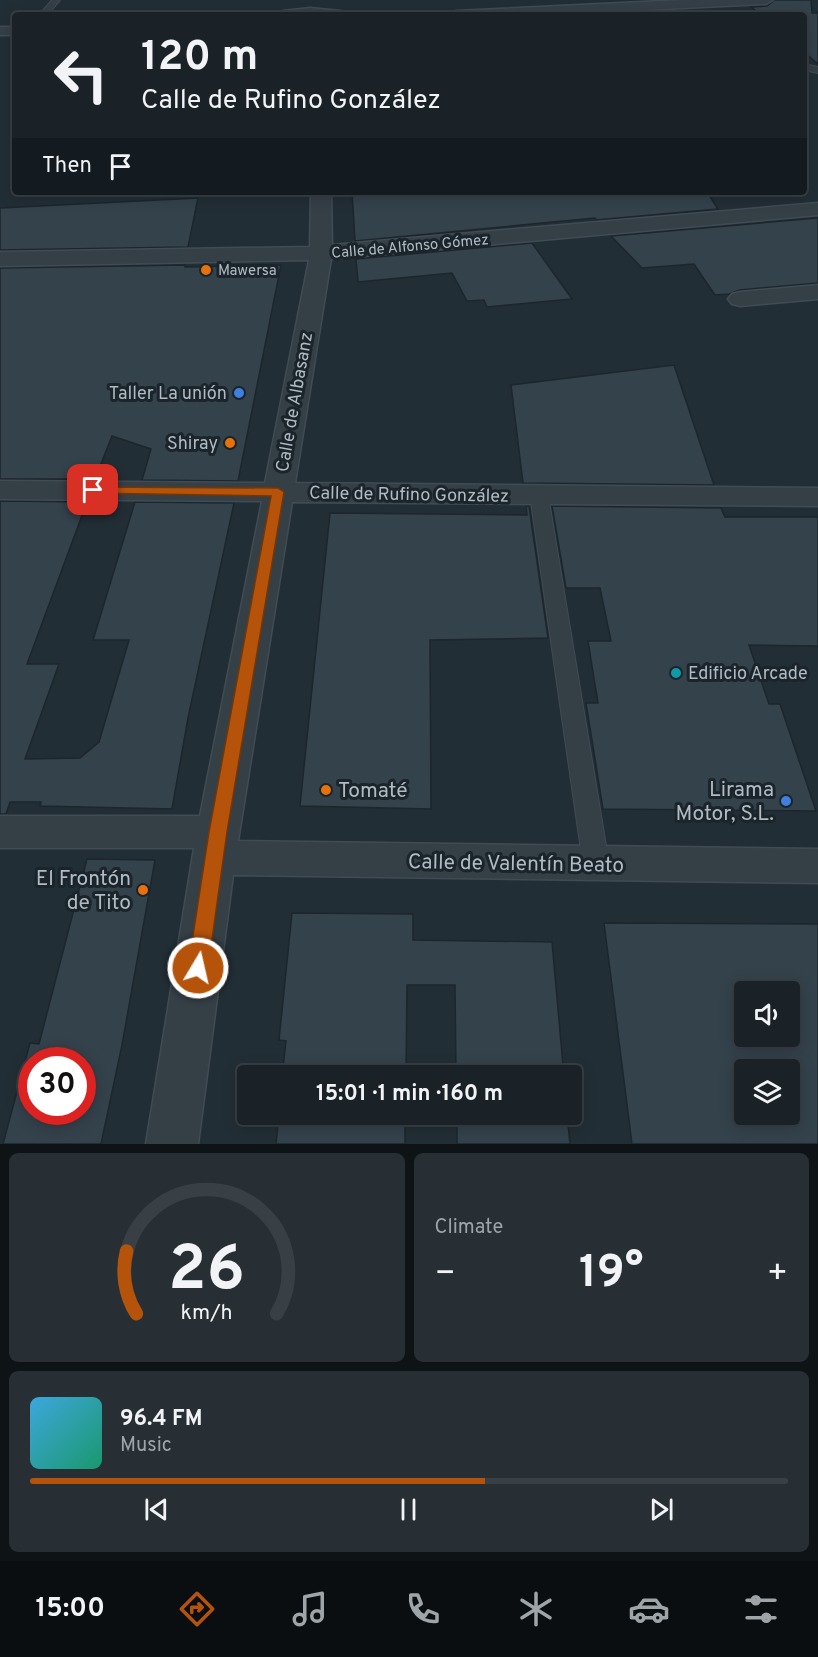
<!DOCTYPE html>
<meta charset="utf-8">
<style>
body{margin:0;font-family:Overpass,sans-serif;background:#272f34;color:#f1f3f6;height:100vh;display:flex;flex-direction:column;font-size:22px;white-space:nowrap}
*{box-sizing:border-box;margin:0}
p{font-size:20px;color:#9fa4a8}
.icon{flex:none;width:33px;height:33px;fill:none;stroke:currentColor;stroke-width:2;stroke-linecap:round;stroke-linejoin:round}
.map{position:relative;height:1144px;overflow:hidden}
.side{display:flex;flex-direction:column;gap:9px;padding:9px;background:#0e1316;flex:1}
.side>*{flex:none}
.top-card{position:absolute;left:12px;top:12px;width:795px;height:183px;border-radius:6px;box-shadow:0 3px 15px #0003,0 0 0 2px #383f45;background:#1a2228;color:#f1f3f6;overflow:hidden}
.tools{position:absolute;left:734px;top:981px;display:grid;gap:12px}
.tools a{display:grid;place-items:center;width:66px;height:66px;border-radius:6px;background:#1a2228;box-shadow:0 3px 15px #0003,0 0 0 2px #383f45;font-size:30px}
.speed{position:absolute;left:18px;top:1047px;display:flex;gap:12px;font-size:30px;font-weight:700;text-align:center}
.speed>*{display:grid;place-content:center;width:78px;height:78px;border-radius:50%;background:#1a2228;box-shadow:0 3px 15px #0003,0 0 0 2px #383f45;line-height:1}
.speed .limit{border:9px solid #d22;background:#fff;color:#111}
.pin{position:absolute;display:grid;place-items:center;width:51px;height:51px;color:#fff;margin:-26px;border-radius:12px;box-shadow:0 3px 9px #0006}
.me{position:absolute;width:66px;margin:-33px;rotate:9deg;stroke-linejoin:round;filter:drop-shadow(0 0 4px #0008)}
.turn{display:flex;align-items:center;gap:21px;height:126px;padding:0 30px;font-size:27px}
.turn .icon{width:78px;height:78px;stroke-width:2.5}
.turn b{display:block;font-size:42px;line-height:51px}
.then{display:flex;align-items:center;height:57px;padding:0 30px;background:#0003;gap:12px;font-size:22px}
.big{font-size:45px;font-weight:700;line-height:1.1}
.side .card{flex:1;display:flex;flex-direction:column;justify-content:center;gap:9px;min-width:0;padding:0 21px;border-radius:9px;background:#272f34}
.side .dial{align-items:center;gap:0}
.dial svg{height:156px;overflow:visible;fill:none;stroke:#383f45;stroke-width:7;stroke-linecap:round;text-anchor:middle}
.dial text{fill:#f1f3f6;stroke:none}
.song{display:flex;align-items:center;gap:18px}
.cover{width:72px;height:72px;border-radius:9px;background:linear-gradient(135deg,hsl(200 70% 55%),hsl(160 70% 35%))}
.played{height:6px;border-radius:3px;background:linear-gradient(90deg,#b45309 60%,#383f45 60%)}
.keys{display:flex;justify-content:space-around;direction:ltr}
.heat{display:flex;justify-content:space-between;align-items:center;font-size:33px;direction:ltr}
.side .tiles{flex:1;display:grid;gap:9px;grid-template-columns:1fr 1fr}
.card:last-child{grid-column:span 2}
.trip{position:absolute;left:237px;top:1065px;width:345px;height:60px;border-radius:6px;background:#1a2228;box-shadow:0 3px 15px #0003,0 0 0 2px #383f45;font-weight:700;line-height:60px;text-align:center}
.dock{display:flex;height:96px;justify-content:space-around;align-items:center;background:#0a0e10;color:#9fa4a8}
.dock .icon{width:42px;height:42px}
.dock .current{color:#b45309}
.dock b{font-size:27px;color:#f1f3f6}
.map>svg:first-child{display:block}
.building{fill:#34424c;stroke:#1c262c;stroke-width:1.5;fill-rule:evenodd}
.lines{fill:none;stroke-linecap:round;stroke-linejoin:round}
.service-casing{stroke:#414b53;stroke-width:2}
.minor-casing{stroke:#414b53;stroke-width:3}
.service{fill:#353f46;fill-rule:evenodd}
.minor{fill:#353f46;fill-rule:evenodd}
.route{fill:#b45309;stroke:#753606;stroke-width:1.5}
.food-dot{fill:#e8710a;stroke:#1a242a;stroke-width:2}
.shop-dot{fill:#3f7fe0;stroke:#1a242a;stroke-width:2}
.culture-dot{fill:#0f9aa8;stroke:#1a242a;stroke-width:2}
.labels{text-anchor:middle;stroke-width:6;stroke-linejoin:round;paint-order:stroke}
.far-street-label{font-size:15px;fill:#afbac3;stroke:#1a242a}
.far-poi-label{font-size:15px;fill:#afbac3;stroke:#1a242a;text-anchor:start}
.poi-label{font-size:18px;fill:#afbac3;stroke:#1a242a;text-anchor:end}
.street-label{font-size:18px;fill:#afbac3;stroke:#1a242a}
.near-poi-label{font-size:21px;fill:#afbac3;stroke:#1a242a;text-anchor:end}
.near-street-label{font-size:21px;fill:#afbac3;stroke:#1a242a}
</style>
<div class="map">
<svg width="818" height="1144" viewBox="0 0 818 1144">
<rect width="100%" height="100%" fill="#222e35"/>
<g class="building">
<polygon points="775,0 811,0 812,13 818,13 818,64 804,52 804,15 761,15 751,7 767,6"/>
<polygon points="352,192 707,192 718,209 596,220 595,218 355,241"/>
<polygon points="198,198 188,247 0,250 0,208"/>
<polygon points="818,218 818,283 740,290 729,294 715,295 694,264 642,268 611,236"/>
<polygon points="532,243 572,299 487,307 484,300 467,301 452,273 358,282 356,259"/>
<polygon points="185,265 185,267 281,265 238,481 142,480 151,449 112,436 95,479 0,479 0,268"/>
<polygon points="674,365 714,485 523,483 511,385"/>
<polygon points="0,501 87,502 27,664 59,664 25,759 80,758 99,742 129,640 93,640 135,502 234,503 188,718 172,809 40,806 41,802 10,802 6,814 0,814"/>
<polygon points="526,506 529,506 548,638 430,640 431,809 300,806 330,513 527,515"/>
<polygon points="552,506 721,508 725,517 818,517 818,646 749,645 769,704 780,704 816,811 603,809 586,703 598,703 588,641 611,641 600,588 566,588"/>
<path d="M 87,859 L 155,860 L 122,1045 L 101,1144 L 3,1144 L 30,1043 L 39,1044 ZM 32,1060 L 82,1060 L 82,1112 L 32,1112 Z"/>
<polygon points="292,913 413,914 413,940 552,942 564,1076 456,1076 455,985 407,985 406,1076 282,1076 286,1041 279,1040"/>
<path d="M 604,923 L 818,924 L 818,1144 L 632,1144 ZM 744,992 L 789,992 L 789,1036 L 744,1036 ZM 744,1070 L 789,1070 L 789,1114 L 744,1114 Z"/>
<polygon points="279,1114 405,1114 405,1144 276,1144"/>
<polygon points="457,1114 567,1114 570,1144 457,1144"/>
</g>
<g class="lines">
<g class="service-casing">
<g id="service">
<polygon points="52,0 60,0 47,15 39,15"/>
<polygon points="804,64 818,67 818,73 804,70"/>
<polygon points="539,490 545,491 548,495 609,864 605,871 596,874 587,871 583,864 530,495 533,491"/>
</g>
</g>
<g class="minor-casing">
<g id="minor">
<polygon points="683,0 773,0 766,4 541,15 449,15 456,11"/>
<polygon points="310,8 341,11 348,15 276,15 283,11"/>
<rect x="0" y="27" width="15" height="8"/>
<polygon points="311,192 331,192 332,245 818,203 818,215 331,259 295,483 818,488 818,506 292,502 238,841 818,849 818,883 233,875 198,1144 146,1144 194,848 0,848 0,816 200,816 262,501 0,499 0,481 265,483 309,260 0,266 0,252 310,247"/>
<polygon points="818,285 818,299 740,306 732,304 728,299 732,294 740,292"/>
</g>
</g>
<use href="#service" class="service"/>
<use href="#minor" class="minor"/>
</g>
<polygon class="route" points="93,487 278,488 284,492 227,832 208,968 205,973 198,976 191,973 188,968 209,832 271,496 88,493 86,490"/>
<g class="food-dot">
<circle cx="206" cy="270" r="6"/>
<circle cx="230" cy="443" r="6"/>
<circle cx="326" cy="790" r="6"/>
<circle cx="143" cy="890" r="6"/>
</g>
<g class="shop-dot">
<circle cx="239" cy="393" r="6"/>
<circle cx="786" cy="801" r="6"/>
</g>
<circle class="culture-dot" cx="676" cy="673" r="6"/>
<g class="labels">
<g class="far-street-label">
<text transform="translate(410 246) rotate(-5)" y="5">Calle de Alfonso Gómez</text>
</g>
<g class="far-poi-label">
<text x="218" y="275">Mawersa</text>
</g>
<g class="poi-label">
<text x="227" y="399">Taller La unión</text>
<text x="218" y="449">Shiray</text>
<text x="688" y="679" text-anchor="start">Edificio Arcade</text>
</g>
<g class="street-label">
<text transform="translate(294 402) rotate(-80)" y="6">Calle de Albasanz</text>
<text transform="translate(409 494) rotate(1)" y="6">Calle de Rufino González</text>
</g>
<g class="near-poi-label">
<text x="774" y="796">Lirama<tspan x="774" dy="24">Motor, S.L.</tspan></text>
<text x="338" y="797" text-anchor="start">Tomaté</text>
<text x="131" y="885">El Frontón<tspan x="131" dy="24">de Tito</tspan></text>
</g>
<g class="near-street-label">
<text transform="translate(516 863) rotate(1)" y="7">Calle de Valentín Beato</text>
</g>
</g>
</svg>
<div class="tools">
<a><svg class="icon" aria-label="sound" viewBox="0 0 24 24"><path d="M4 9h4l5-4v14l-5-4H4zM17 9q2 3 0 6"/></svg></a>
<a><svg class="icon" aria-label="layers" viewBox="0 0 24 24"><path d="M12 4l9 5-9 5-9-5zM3 14l9 5 9-5"/></svg></a>
</div>
<div class="speed"><div class="limit">30</div></div>
<div class="pin" style="left:93px;top:490px;background:#d93025"><svg class="icon" aria-label="arrive" viewBox="0 0 24 24"><path d="M6 21V4h12l-3 4 3 4H6"/></svg></div>
<svg class="me" style="left:198px;top:968px" viewBox="-20 -20 40 40"><circle r="17" fill="#b45309" stroke="#fff" stroke-width="3"/><path d="M0-11L8 9 0 5-8 9z" fill="#fff"/></svg>
<div class="trip">15:01 · 1 min · 160 m</div>
<div class="top-card">
<div class="turn"><svg class="icon" aria-label="left" viewBox="0 0 24 24"><path d="M17 20v-9H6M10 6l-5 5 5 5"/></svg><div><b>120 m</b>Calle de Rufino González</div></div>
<div class="then">Then<svg class="icon" aria-label="arrive" viewBox="0 0 24 24"><path d="M6 21V4h12l-3 4 3 4H6"/></svg></div>
</div>
</div>
<section class="side">
<div class="tiles">
<div class="card dial"><svg viewBox="0 0 100 80">
<path d="M14 69A42 42 0 1 1 86 69"/>
<path d="M14 69A42 42 0 0 1 9 37" stroke="#b45309"/>
<text x="50" y="56" font-size="32" font-weight="700">26</text>
<text x="50" y="72" font-size="11">km/h</text>
</svg></div>
<div class="card"><p>Climate</p>
<div class="heat"><a>−</a><b class="big">19°</b><a>+</a></div>
</div>
<div class="card">
<div class="song"><i class="cover"></i><div><b>96.4 FM</b><p>Music</p></div></div>
<div class="played"></div>
<div class="keys"><svg class="icon" aria-label="previous" viewBox="0 0 24 24"><path d="M18 5L8 12l10 7zM5 5v14"/></svg><svg class="icon" aria-label="pause" viewBox="0 0 24 24"><path d="M8 5v14M16 5v14"/></svg><svg class="icon" aria-label="next" viewBox="0 0 24 24"><path d="M6 5l10 7-10 7zM19 5v14"/></svg></div>
</div>
</div>
</section>
<nav class="dock">
<b>15:00</b>
<svg class="icon current" aria-label="directions" viewBox="0 0 24 24"><path d="M12 3l9 9-9 9-9-9zM9 14v-3h6M13 9l2 2-2 2"/></svg>
<svg class="icon" aria-label="music" viewBox="0 0 24 24"><path d="M9 18V5l10-2v13"/><circle cx="6" cy="18" r="3"/><circle cx="16" cy="16" r="3"/></svg>
<svg class="icon" aria-label="phone" viewBox="0 0 24 24"><path d="M5 4h4l2 5-3 2q2 4 5 5l2-3 5 2v4C11 20 4 13 5 4z"/></svg>
<svg class="icon" aria-label="climate" viewBox="0 0 24 24"><path d="M12 3v18M4 7l16 10M4 17L20 7"/></svg>
<svg class="icon" aria-label="car" viewBox="0 0 24 24"><path d="M5 17H2v-5l4-1 3-4h7l3 4 3 1v5h-3M9 17h6M6 11h13"/><circle cx="7" cy="17" r="2"/><circle cx="17" cy="17" r="2"/></svg>
<svg class="icon" aria-label="filters" viewBox="0 0 24 24"><path d="M4 7h16M4 17h16"/><circle cx="9" cy="7" r="2"/><circle cx="15" cy="17" r="2"/></svg>
</nav>
